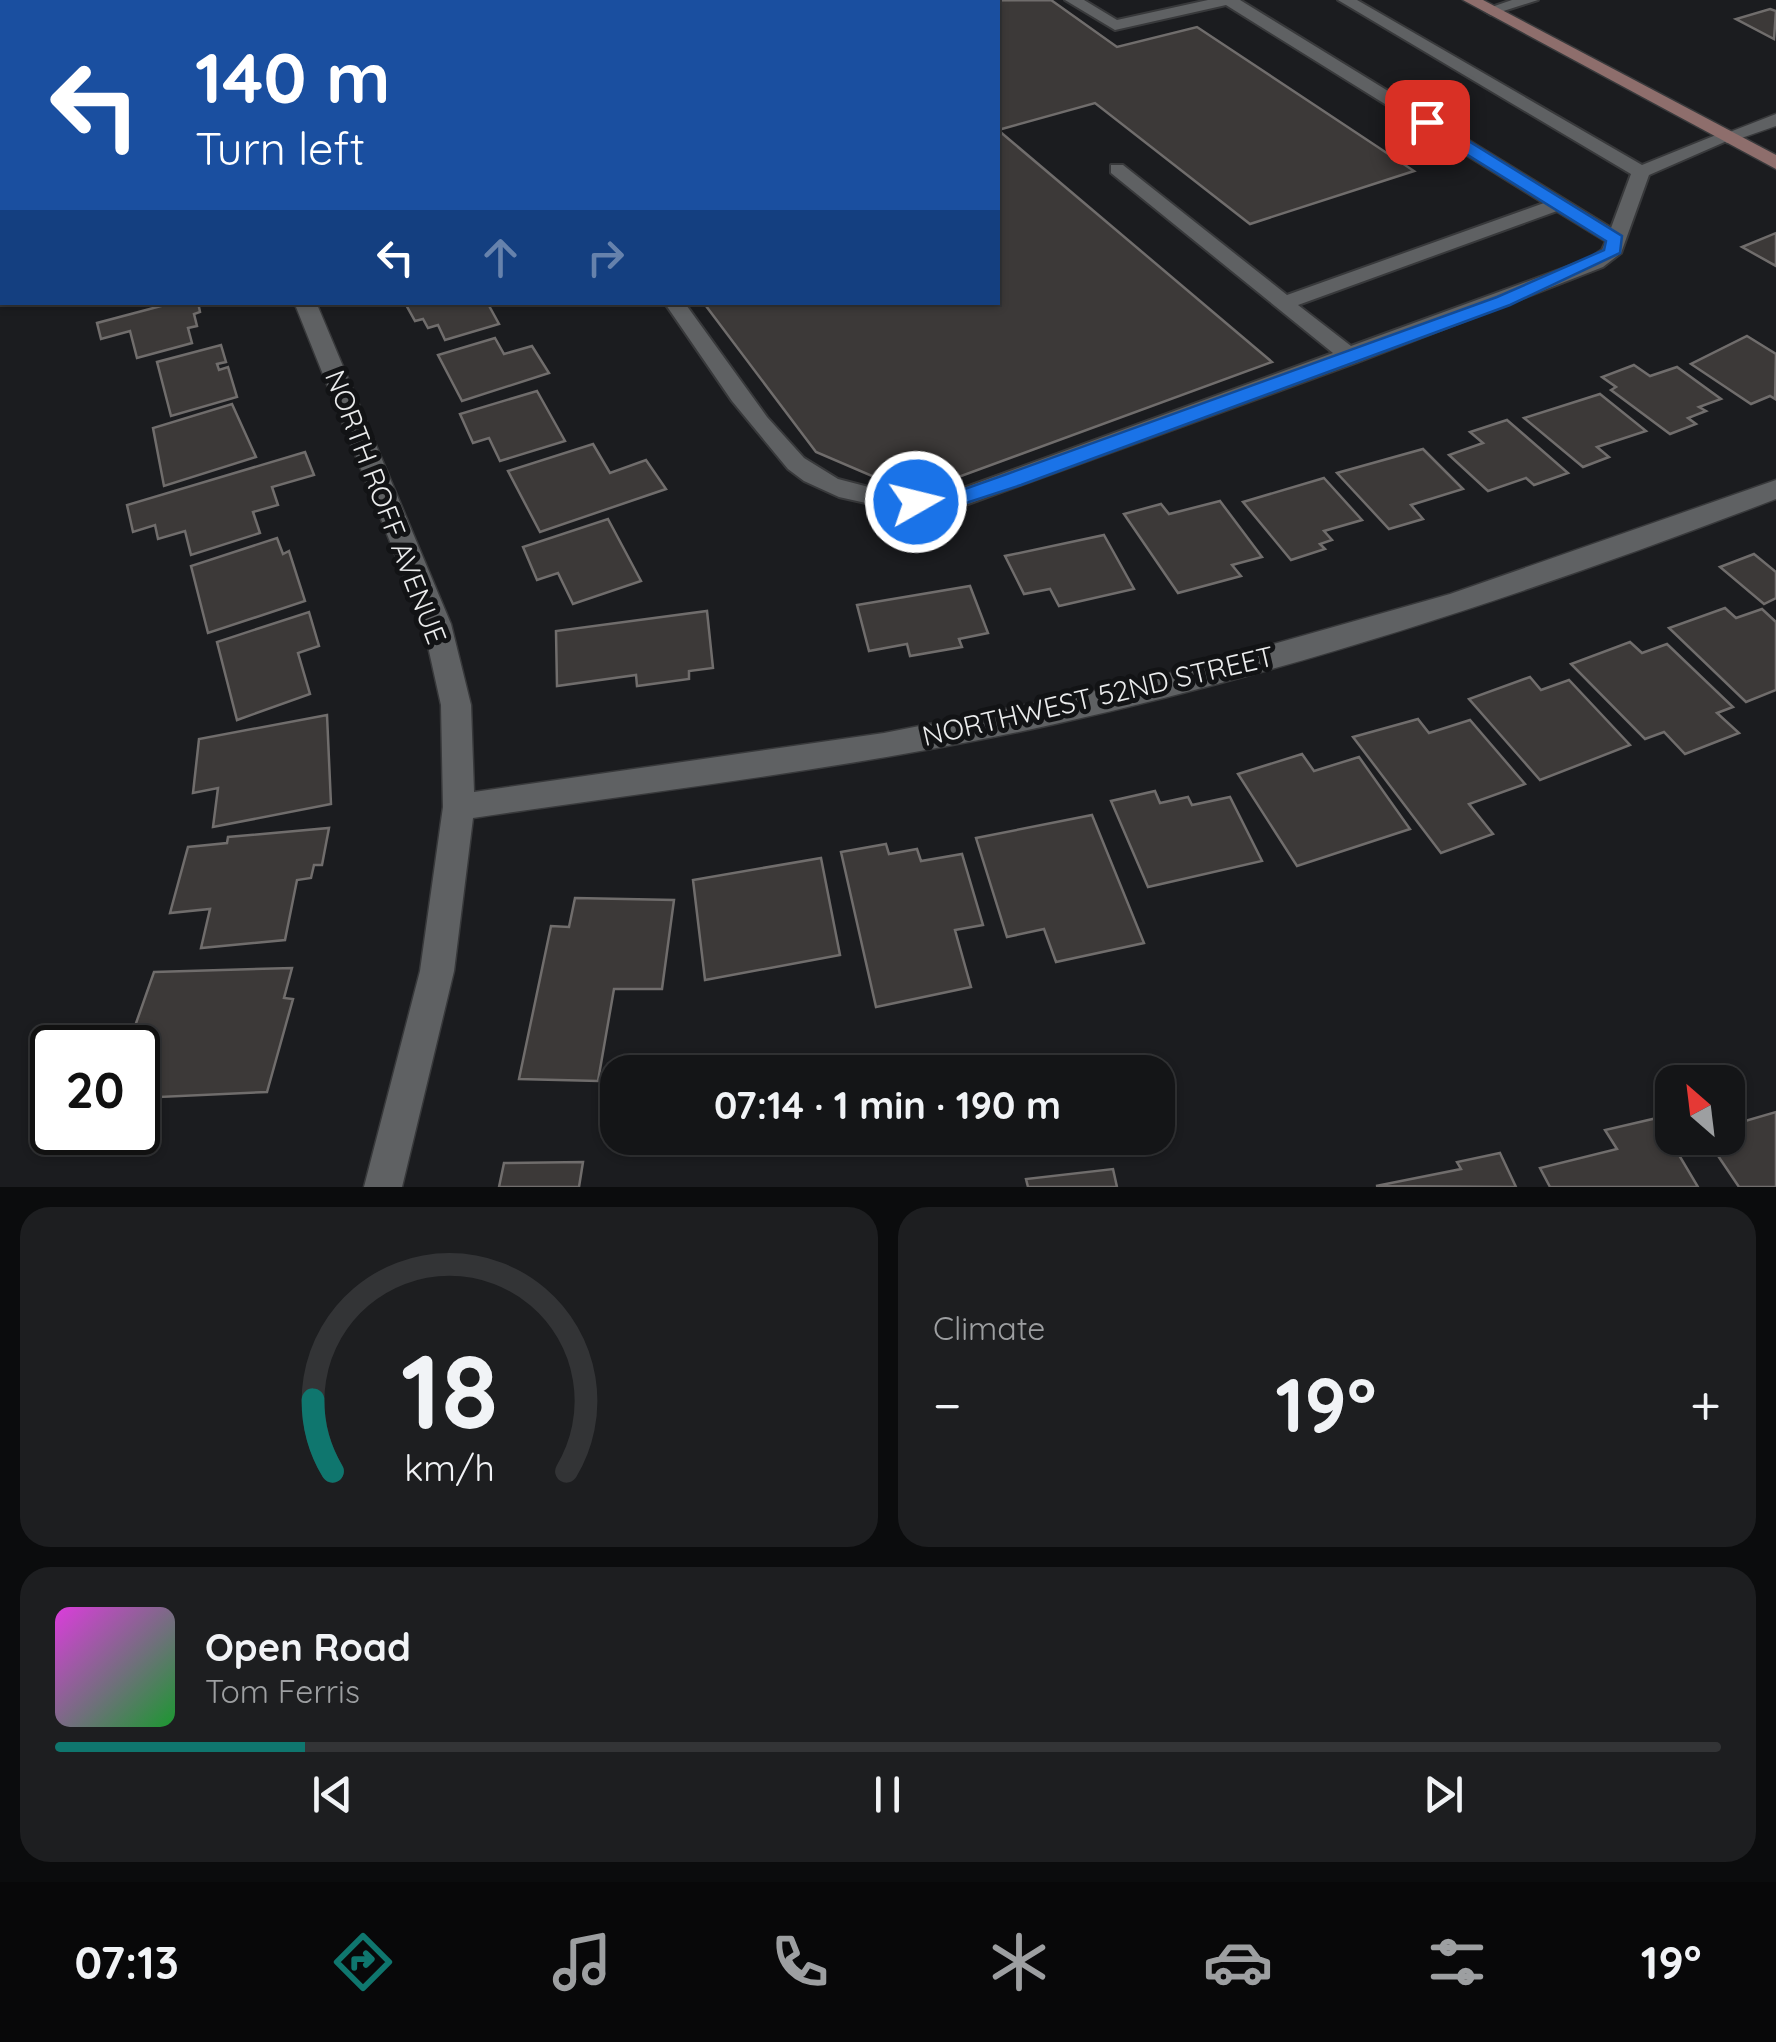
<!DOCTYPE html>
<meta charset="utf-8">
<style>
body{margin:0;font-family:Quicksand,sans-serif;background:#1d1e20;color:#f1f3f6;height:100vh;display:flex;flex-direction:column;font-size:38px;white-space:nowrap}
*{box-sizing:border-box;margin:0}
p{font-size:32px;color:#9d9fa1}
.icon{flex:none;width:55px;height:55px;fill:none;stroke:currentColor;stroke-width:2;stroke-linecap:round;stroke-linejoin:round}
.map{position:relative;height:1187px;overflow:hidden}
.details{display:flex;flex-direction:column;gap:20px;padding:20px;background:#0b0c0d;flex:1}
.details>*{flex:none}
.banner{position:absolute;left:0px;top:0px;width:1000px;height:305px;box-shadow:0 2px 8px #0004,0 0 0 2px #333436;background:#1a4fa0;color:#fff;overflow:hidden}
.needle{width:65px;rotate:332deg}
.fabs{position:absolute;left:1655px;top:1065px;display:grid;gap:20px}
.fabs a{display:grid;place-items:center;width:90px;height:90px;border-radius:20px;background:#141517;box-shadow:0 2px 8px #0004,0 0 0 2px #333436;font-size:50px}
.speed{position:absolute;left:30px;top:1025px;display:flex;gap:20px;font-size:50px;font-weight:700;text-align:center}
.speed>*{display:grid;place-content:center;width:130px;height:130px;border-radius:50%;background:#141517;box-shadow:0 2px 8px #0004,0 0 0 2px #333436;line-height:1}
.speed .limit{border:5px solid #111;border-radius:15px;background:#fff;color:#111}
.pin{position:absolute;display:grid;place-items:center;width:85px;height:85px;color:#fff;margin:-42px;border-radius:20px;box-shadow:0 5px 15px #0006}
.me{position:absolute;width:110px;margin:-55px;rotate:82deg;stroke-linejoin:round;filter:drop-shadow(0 0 8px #0008)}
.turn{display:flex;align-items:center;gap:35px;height:210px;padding:0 30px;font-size:45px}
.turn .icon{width:130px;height:130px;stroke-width:2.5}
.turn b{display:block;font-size:70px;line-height:85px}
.lanes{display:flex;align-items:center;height:95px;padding:0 30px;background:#0003;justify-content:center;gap:50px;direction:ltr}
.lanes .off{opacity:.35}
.big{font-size:75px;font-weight:700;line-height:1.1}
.details .widget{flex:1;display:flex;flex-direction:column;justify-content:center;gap:15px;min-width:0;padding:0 35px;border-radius:30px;background:#1d1e20}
.details .dial{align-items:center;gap:0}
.dial svg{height:260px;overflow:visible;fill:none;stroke:#333436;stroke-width:7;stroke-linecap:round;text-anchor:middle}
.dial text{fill:#f1f3f6;stroke:none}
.song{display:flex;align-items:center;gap:30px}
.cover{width:120px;height:120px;border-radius:15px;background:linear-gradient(135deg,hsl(300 70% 55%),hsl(130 70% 35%))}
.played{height:10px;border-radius:5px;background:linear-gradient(90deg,#0f766e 15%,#333436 15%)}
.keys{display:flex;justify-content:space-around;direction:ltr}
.heat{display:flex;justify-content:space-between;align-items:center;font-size:55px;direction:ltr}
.details .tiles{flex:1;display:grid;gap:20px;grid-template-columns:1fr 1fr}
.widget:last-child{grid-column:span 2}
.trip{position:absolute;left:600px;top:1055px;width:575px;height:100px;border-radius:30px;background:#141517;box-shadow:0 2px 8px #0004,0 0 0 2px #333436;font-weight:700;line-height:100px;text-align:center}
.tab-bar{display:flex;height:160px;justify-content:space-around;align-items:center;background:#080809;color:#9d9fa1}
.tab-bar .icon{width:70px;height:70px}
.tab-bar .active{color:#0f766e}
.tab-bar b{font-size:45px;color:#f1f3f6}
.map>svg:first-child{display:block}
.building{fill:#3c3938;stroke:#706d6c;stroke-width:2.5}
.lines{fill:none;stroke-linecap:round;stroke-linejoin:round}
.service-casing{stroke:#38393b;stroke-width:4}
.minor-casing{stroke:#38393b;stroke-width:3}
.secondary-casing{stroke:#38393b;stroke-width:3}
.service{fill:#5f6163;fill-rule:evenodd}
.minor{fill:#5f6163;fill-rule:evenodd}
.secondary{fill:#8e6e6c;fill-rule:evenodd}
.route{fill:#1a73e8;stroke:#114b97;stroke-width:2.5}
.labels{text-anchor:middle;stroke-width:10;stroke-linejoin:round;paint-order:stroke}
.street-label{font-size:28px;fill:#eaebec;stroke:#121315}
</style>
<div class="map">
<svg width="1776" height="1187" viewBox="0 0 1776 1187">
<rect width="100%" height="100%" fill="#1b1c1f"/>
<g class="building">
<polygon points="1051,0 1117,47 1197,27 1414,171 1250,224 1095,103 998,130 998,2 611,2"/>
<polygon points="1770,9 1776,11 1774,39 1736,19"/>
<polygon points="998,130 1272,362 953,479 879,479 816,452 703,302 998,302"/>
<polygon points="1776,233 1776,266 1742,247"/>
<polygon points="176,302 198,302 200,312 194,314 197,326 188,328 192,343 137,358 130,331 101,339 97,323"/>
<polygon points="487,302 499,324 445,340 438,325 428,328 423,319 415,321 405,303"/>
<polygon points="1747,336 1776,354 1775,399 1770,396 1751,404 1691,364"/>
<polygon points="495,338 504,354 532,346 549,373 462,401 438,355"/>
<polygon points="221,345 226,362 217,364 219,370 228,367 237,397 171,416 157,362"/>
<polygon points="1634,365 1650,376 1677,367 1721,399 1699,407 1706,411 1688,418 1696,424 1670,434 1611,390 1616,387 1602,377"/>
<polygon points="537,391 565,441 500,461 489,438 473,443 460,414"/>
<polygon points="1600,394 1646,431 1597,447 1609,457 1583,467 1524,418"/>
<polygon points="232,404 256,457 164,486 153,428"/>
<polygon points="1507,420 1568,473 1534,485 1526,478 1488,491 1449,455 1483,443 1470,432"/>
<polygon points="593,444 610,473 646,460 666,489 540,532 508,471"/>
<polygon points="1423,449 1463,489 1411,505 1423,519 1389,529 1337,473"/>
<polygon points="305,452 314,475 272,487 278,505 253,512 260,533 191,555 185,531 158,539 155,525 133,532 127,505"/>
<polygon points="1324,478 1362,520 1324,531 1332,540 1320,544 1325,549 1291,560 1243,502"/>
<polygon points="1220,501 1262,557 1232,565 1241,576 1178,593 1124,514 1161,504 1169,514"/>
<polygon points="608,519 641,581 573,604 558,573 537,580 523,547"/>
<polygon points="1104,535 1134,589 1059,606 1050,589 1024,594 1005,556"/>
<polygon points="277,538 283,554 289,551 305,601 208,633 191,566"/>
<polygon points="1754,554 1776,572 1776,598 1764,604 1720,567"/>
<polygon points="970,586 988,633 959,639 962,647 910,656 907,644 869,651 857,605"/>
<polygon points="1725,608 1736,618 1762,609 1776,622 1776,690 1746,702 1669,628"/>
<polygon points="707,611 713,668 689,671 689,679 637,686 636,675 557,686 556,631"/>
<polygon points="309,612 319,646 298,653 310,694 237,720 217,642"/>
<polygon points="1630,642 1642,653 1667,644 1733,707 1717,713 1739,733 1685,754 1664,732 1645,739 1571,664"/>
<polygon points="1530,677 1541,690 1569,680 1630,745 1540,780 1469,699"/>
<polygon points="327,715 331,804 213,827 218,788 193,793 199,739"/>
<polygon points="1418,719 1429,733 1470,720 1525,784 1469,804 1493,834 1441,853 1353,737"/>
<polygon points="1302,754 1314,771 1359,757 1410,829 1297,866 1238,774"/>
<polygon points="1155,791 1160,803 1188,797 1192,805 1230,797 1262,861 1148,887 1111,801"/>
<polygon points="1092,815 1144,943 1056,962 1044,929 1007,937 976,838"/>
<polygon points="329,828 322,865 314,865 311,878 297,880 285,940 201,948 210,909 170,913 188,847 227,843 228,837"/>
<polygon points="886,844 889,854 917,849 921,861 962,854 983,925 955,930 971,987 876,1007 841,852"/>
<polygon points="821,858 840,955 705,980 693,880"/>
<polygon points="575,898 674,900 662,989 614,989 598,1081 519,1079 551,926 569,927"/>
<polygon points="292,968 284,998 293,999 267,1092 138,1098 138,1079 149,1045 128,1046 154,972"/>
<polygon points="1776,1112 1776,1187 1739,1187 1706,1138 1728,1138 1728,1126"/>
<polygon points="1657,1118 1698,1187 1550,1187 1540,1168 1617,1149 1605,1130"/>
<polygon points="1500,1153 1516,1187 1376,1186 1461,1169 1457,1162"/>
<polygon points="583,1162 579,1187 499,1187 504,1163"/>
<polygon points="1113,1169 1117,1187 1028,1187 1026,1179"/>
</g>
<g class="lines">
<g class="service-casing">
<g id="service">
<polygon points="498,0 514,0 516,2 500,2"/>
<path d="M 1065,0 L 1084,0 L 1117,20 L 1208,0 L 1240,0 L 1611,228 L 1631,174 L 1338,0 L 1357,0 L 1642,165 L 1721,133 L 1736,137 L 1649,175 L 1621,253 L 1603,267 L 1358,362 L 968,504 L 922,508 L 884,507 L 839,497 L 804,481 L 788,469 L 732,401 L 664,302 L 684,302 L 767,417 L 804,458 L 838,479 L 884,491 L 958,490 L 1333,353 L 1111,173 L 1111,165 L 1123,165 L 1287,295 L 1544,203 L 1226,5 L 1115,30 ZM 1557,211 L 1606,241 L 1602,250 L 1589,259 L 1351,346 L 1298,305 Z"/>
<polygon points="1512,0 1538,0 1491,15 1483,10"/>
</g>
</g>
<g class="minor-casing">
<g id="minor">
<polygon points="203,0 219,0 220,2 204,2"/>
<polygon points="1776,114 1776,126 1727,143 1717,137"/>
<polygon points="2,161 2,173 0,174 0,162"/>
<path d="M 294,302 L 316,302 L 451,624 L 471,705 L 474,792 L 884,733 L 1136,683 L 1450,594 L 1776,480 L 1776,499 C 1541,589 1301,669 1055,724 C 864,767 667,789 473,818 L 454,971 L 402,1187 L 364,1187 L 420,971 L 443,807 L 441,705 L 423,624 Z"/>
</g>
</g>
<g class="secondary-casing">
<polygon id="secondary" points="1463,0 1483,0 1776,155 1776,169"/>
</g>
<use href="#service" class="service"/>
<use href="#minor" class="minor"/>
<use href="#secondary" class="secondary"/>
</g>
<polygon class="route" points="1421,119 1433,119 1622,236 1620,253 1510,305 1021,485 960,505 909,508 909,497 959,491 1007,474 1497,297 1604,250 1606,241 1421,126"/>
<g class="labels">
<g class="street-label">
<text transform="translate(386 507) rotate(69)" y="10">NORTH ROFF AVENUE</text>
<text transform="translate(1098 696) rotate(-13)" y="10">NORTHWEST 52ND STREET</text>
</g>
</g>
</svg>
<div class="fabs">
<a><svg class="needle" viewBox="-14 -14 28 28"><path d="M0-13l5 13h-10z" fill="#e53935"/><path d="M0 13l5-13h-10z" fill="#9d9fa1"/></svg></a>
</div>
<div class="speed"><div class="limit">20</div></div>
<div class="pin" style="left:1427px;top:122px;background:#d93025"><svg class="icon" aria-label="arrive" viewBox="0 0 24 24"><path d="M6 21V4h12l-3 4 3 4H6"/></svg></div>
<svg class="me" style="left:916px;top:502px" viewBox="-20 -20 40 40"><circle r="17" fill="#1a73e8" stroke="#fff" stroke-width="3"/><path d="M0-11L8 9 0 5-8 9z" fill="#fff"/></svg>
<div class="trip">07:14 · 1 min · 190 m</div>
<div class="banner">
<div class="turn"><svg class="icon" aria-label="left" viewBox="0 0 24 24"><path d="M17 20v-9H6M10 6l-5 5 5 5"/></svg><div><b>140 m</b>Turn left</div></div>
<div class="lanes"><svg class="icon" aria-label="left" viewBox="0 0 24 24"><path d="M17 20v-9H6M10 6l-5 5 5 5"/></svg><svg class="icon off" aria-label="ahead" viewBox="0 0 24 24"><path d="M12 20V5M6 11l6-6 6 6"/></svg><svg class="icon off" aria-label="right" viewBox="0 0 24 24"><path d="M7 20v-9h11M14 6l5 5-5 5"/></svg></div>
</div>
</div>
<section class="details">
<div class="tiles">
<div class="widget dial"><svg viewBox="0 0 100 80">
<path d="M14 69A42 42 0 1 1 86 69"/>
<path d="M14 69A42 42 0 0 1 8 47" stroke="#0f766e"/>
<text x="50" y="56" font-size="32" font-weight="700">18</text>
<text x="50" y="72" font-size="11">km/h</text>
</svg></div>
<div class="widget"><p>Climate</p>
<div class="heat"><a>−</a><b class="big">19°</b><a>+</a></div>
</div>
<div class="widget">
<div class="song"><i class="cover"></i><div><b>Open Road</b><p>Tom Ferris</p></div></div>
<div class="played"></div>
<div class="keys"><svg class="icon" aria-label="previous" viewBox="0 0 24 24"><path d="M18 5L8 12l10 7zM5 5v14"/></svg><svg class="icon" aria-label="pause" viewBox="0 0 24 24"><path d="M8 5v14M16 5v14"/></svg><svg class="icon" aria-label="next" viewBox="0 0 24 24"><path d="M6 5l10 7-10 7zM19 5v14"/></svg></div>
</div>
</div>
</section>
<nav class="tab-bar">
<b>07:13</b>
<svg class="icon active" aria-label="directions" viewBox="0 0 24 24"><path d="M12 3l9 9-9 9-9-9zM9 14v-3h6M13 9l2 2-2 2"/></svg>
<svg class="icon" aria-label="music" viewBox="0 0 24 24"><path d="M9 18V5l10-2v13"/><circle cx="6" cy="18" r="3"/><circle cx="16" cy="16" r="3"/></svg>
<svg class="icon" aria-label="phone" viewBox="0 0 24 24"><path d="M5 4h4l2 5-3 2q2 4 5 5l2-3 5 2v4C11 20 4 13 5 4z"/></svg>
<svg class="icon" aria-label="climate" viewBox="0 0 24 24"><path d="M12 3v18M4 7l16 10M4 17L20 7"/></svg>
<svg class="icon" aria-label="car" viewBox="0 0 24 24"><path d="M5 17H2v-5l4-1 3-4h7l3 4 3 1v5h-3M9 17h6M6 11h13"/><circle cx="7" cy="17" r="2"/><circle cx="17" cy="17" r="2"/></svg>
<svg class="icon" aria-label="filters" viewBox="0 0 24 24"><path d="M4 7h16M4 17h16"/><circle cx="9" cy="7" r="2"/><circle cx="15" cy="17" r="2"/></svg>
<b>19°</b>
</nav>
